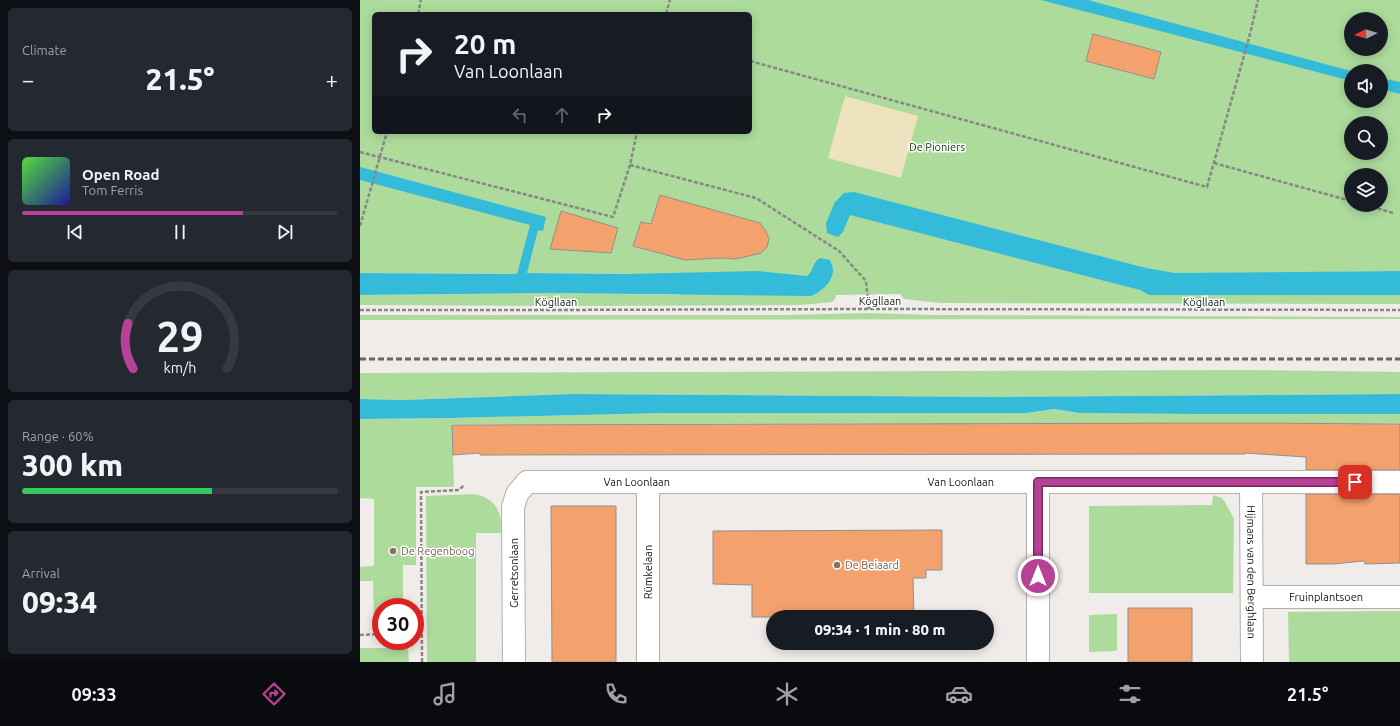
<!DOCTYPE html>
<meta charset="utf-8">
<style>
body{margin:0;font-family:Ubuntu,sans-serif;background:#242831;color:#f1f3f6;height:100vh;display:flex;flex-direction:column;font-size:15px;white-space:nowrap}
*{box-sizing:border-box;margin:0}
p{font-size:13px;color:#9ea1a6}
.icon{flex:none;width:22px;height:22px;fill:none;stroke:currentColor;stroke-width:2;stroke-linecap:round;stroke-linejoin:round}
.map{position:relative;flex:1;overflow:hidden}
.side{display:flex;flex-direction:column;gap:8px;padding:8px;background:#0d0f14;width:360px}
.side>*{flex:none}
.hud{position:absolute;left:12px;top:12px;width:380px;height:122px;border-radius:6px;box-shadow:0 2px 10px #0003;background:#171b24;color:#f1f3f6;overflow:hidden}
.needle{width:26px;rotate:265deg}
.controls{position:absolute;left:984px;top:12px;display:grid;gap:8px}
.controls a{display:grid;place-items:center;width:44px;height:44px;border-radius:50%;background:#171b24;box-shadow:0 2px 10px #0003;font-size:20px}
.speed{position:absolute;left:12px;top:598px;display:flex;gap:8px;font-size:20px;font-weight:700;text-align:center}
.speed>*{display:grid;place-content:center;width:52px;height:52px;border-radius:50%;background:#171b24;box-shadow:0 2px 10px #0003;line-height:1}
.speed .limit{border:6px solid #d22;background:#fff;color:#111}
.pin{position:absolute;display:grid;place-items:center;width:34px;height:34px;color:#fff;margin:-17px;border-radius:8px;box-shadow:0 2px 6px #0006}
.me{position:absolute;width:44px;margin:-22px;rotate:0deg;stroke-linejoin:round;filter:drop-shadow(0 0 3px #0008)}
.turn{display:flex;align-items:center;gap:14px;height:84px;padding:0 16px;font-size:18px}
.turn .icon{width:52px;height:52px;stroke-width:2.5}
.turn b{display:block;font-size:28px;line-height:34px}
.lanes{display:flex;align-items:center;height:38px;padding:0 16px;background:#0003;justify-content:center;gap:20px;direction:ltr}
.lanes .off{opacity:.35}
.big{font-size:30px;font-weight:800;line-height:1.1}
.side .card{flex:1;display:flex;flex-direction:column;justify-content:center;gap:6px;min-width:0;padding:0 14px;border-radius:6px;background:#242831}
.side .dial{align-items:center;gap:0}
.dial svg{height:104px;overflow:visible;fill:none;stroke:#363941;stroke-width:7;stroke-linecap:round;text-anchor:middle}
.dial text{fill:#f1f3f6;stroke:none}
.song{display:flex;align-items:center;gap:12px}
.cover{width:48px;height:48px;border-radius:6px;background:linear-gradient(135deg,hsl(110 70% 55%),hsl(240 70% 35%))}
.played{height:4px;border-radius:2px;background:linear-gradient(90deg,#b74197 70%,#363941 70%)}
.keys{display:flex;justify-content:space-around;direction:ltr}
.heat{display:flex;justify-content:space-between;align-items:center;font-size:22px;direction:ltr}
.charge{height:6px;border-radius:3px;background:linear-gradient(90deg,#34c759 60%,#363941 0)}
.trip{position:absolute;left:406px;top:610px;width:228px;height:40px;border-radius:20px;background:#171b24;box-shadow:0 2px 10px #0003;font-weight:800;line-height:40px;text-align:center}
.tabs{display:flex;height:64px;justify-content:space-around;align-items:center;background:#090b0e;color:#9ea1a6}
.tabs .icon{width:28px;height:28px}
.tabs .current{color:#b74197}
.tabs b{font-size:18px;color:#f1f3f6}
main{display:flex;flex:1;min-height:0}
.map>svg:first-child{display:block}
.green{fill:#addb9c;fill-rule:evenodd}
.sand{fill:#ede3be}
.water{fill:#34bbda}
.building{fill:#f3a16d;stroke:#93908e}
.lines{fill:none;stroke-linecap:round;stroke-linejoin:round}
.minor-casing{stroke:#b2afad;stroke-width:24}
.path{stroke:#898786;stroke-width:2.5;stroke-dasharray:4 2;stroke-linecap:butt}
.minor{stroke:#fff;stroke-width:22}
.rail{stroke:#696766;stroke-width:3;stroke-dasharray:6 3;stroke-linecap:butt}
.route-casing{stroke:#772a62;stroke-width:10}
.route{stroke:#b74197;stroke-width:7}
.education-dot{fill:#8d6e63;stroke:#fff;stroke-width:1.5}
.labels{text-anchor:middle;stroke-width:3;stroke-linejoin:round;paint-order:stroke}
.park-label{font-size:11px;fill:#123500;stroke:#fff}
.street-label{font-size:11px;fill:#161515;stroke:#fff}
.education-label{font-size:11px;fill:#785e54;stroke:#fff;text-anchor:start}
</style>
<main>
<section class="side">
<div class="card"><p>Climate</p>
<div class="heat"><a>−</a><b class="big">21.5°</b><a>+</a></div>
</div>
<div class="card">
<div class="song"><i class="cover"></i><div><b>Open Road</b><p>Tom Ferris</p></div></div>
<div class="played"></div>
<div class="keys"><svg class="icon" aria-label="previous" viewBox="0 0 24 24"><path d="M18 5L8 12l10 7zM5 5v14"/></svg><svg class="icon" aria-label="pause" viewBox="0 0 24 24"><path d="M8 5v14M16 5v14"/></svg><svg class="icon" aria-label="next" viewBox="0 0 24 24"><path d="M6 5l10 7-10 7zM19 5v14"/></svg></div>
</div>
<div class="card dial"><svg viewBox="0 0 100 80">
<path d="M14 69A42 42 0 1 1 86 69"/>
<path d="M14 69A42 42 0 0 1 10 34" stroke="#b74197"/>
<text x="50" y="56" font-size="32" font-weight="700">29</text>
<text x="50" y="72" font-size="11">km/h</text>
</svg></div>
<div class="card"><p>Range · 60%</p><b class="big">300 km</b><div class="charge"></div></div>
<div class="card"><p>Arrival</p><b class="big">09:34</b></div>
</section>
<div class="map">
<svg width="1040" height="662" viewBox="0 0 1040 662">
<rect width="100%" height="100%" fill="#efecea"/>
<g class="green">
<path d="M 0,0 L 1040,0 L 1040,271 L 965,272 L 769,287 L 780,290 L 789,295 L 1040,295 L 1040,304 L 581,303 L 544,299 L 540,294 L 476,295 L 475,299 L 472,302 L 441,305 L 218,306 L 0,305 L 0,295 L 189,293 L 322,295 L 268,274 L 167,273 L 157,274 L 0,273 ZM 14,14 L 390,14 L 390,132 L 14,132 ZM 991,19 L 1021,19 L 1021,49 L 991,49 ZM 991,71 L 1021,71 L 1021,101 L 991,101 ZM 991,123 L 1021,123 L 1021,153 L 991,153 ZM 991,175 L 1021,175 L 1021,205 L 991,205 Z"/>
<polygon points="508,313 575,315 1040,317 1040,319 0,320 0,315 426,315"/>
<polygon points="884,370 1040,372 1040,394 639,397 212,394 42,400 0,399 0,373"/>
<polygon points="694,409 719,413 833,414 1040,414 1040,423 92,424 94,487 56,487 56,565 43,565 43,607 21,607 21,623 14,623 13,581 0,581 0,567 14,566 14,499 0,498 0,419 91,418 304,413 667,413"/>
<path d="M 115,494 C 137,499 142,513 141,533 L 116,533 L 116,662 L 67,662 L 66,496 Z"/>
<polygon points="853,495 862,498 865,502 874,519 873,593 729,593 729,506 852,505"/>
<polygon points="1040,611 1040,662 929,662 928,612"/>
<polygon points="757,614 757,650 753,651 729,652 729,615"/>
<polygon points="0,648 48,648 49,662 0,662"/>
</g>
<polygon class="sand" points="485,96 558,116 541,178 468,158"/>
<g class="water">
<polygon points="681,0 728,0 991,71 991,81"/>
<polygon points="1021,78 1040,82 1040,94 1021,89"/>
<path d="M 0,167 L 186,217 L 183,231 L 178,230 L 167,273 L 268,274 L 398,271 L 447,276 C 454,271 451,264 460,258 L 470,260 C 471,263 473,267 473,270 C 473,282 461,292 451,296 L 189,293 L 0,295 L 0,273 L 157,274 L 170,225 L 0,180 Z"/>
<polygon points="494,192 786,268 815,273 1040,271 1040,295 789,295 780,290 490,215 483,232 478,237 467,233 466,223 475,202 484,193"/>
<polygon points="212,394 639,397 1040,394 1040,414 833,414 719,413 694,409 667,413 304,413 91,418 0,419 0,399 42,400"/>
</g>
<g class="building">
<polygon points="733,34 801,52 794,79 726,61"/>
<polygon points="300,195 400,223 406,231 409,239 407,247 401,253 376,259 361,258 325,260 273,246 281,222 291,224"/>
<polygon points="201,211 258,228 251,253 190,249"/>
<polygon points="889,423 1040,424 1040,470 946,470 946,457 885,453 885,454 861,454 120,455 120,453 93,455 92,425"/>
<polygon points="946,494 1040,494 1040,563 1005,564 1004,561 973,564 946,564"/>
<polygon points="191,506 256,506 256,662 192,662"/>
<polygon points="582,530 582,570 566,570 566,578 553,578 554,617 392,617 392,585 353,584 353,531"/>
<rect x="768" y="608" width="64" height="54"/>
</g>
<g class="lines">
<g class="minor-casing">
<g id="minor">
<polyline points="288,482 288,662"/>
<path id="s1" d="M 891,482 L 892,662"/>
<path id="s2" d="M 892,597 L 1040,597"/>
<path id="s3" d="M 154,662 L 153,507 L 157,494 L 167,482 L 1040,482"/>
<polyline points="678,662 678,482"/>
</g>
</g>
<g class="path">
<polyline points="58,14 61,0"/>
<polyline points="306,14 310,0"/>
<polyline points="390,61 847,187 889,38 898,0"/>
<polyline points="0,152 253,217 270,165 277,132"/>
<polyline points="854,163 991,201"/>
<polyline points="270,165 396,198 479,251 506,281 509,309"/>
<polyline points="1006,205 1033,213"/>
<polyline points="0,226 27,132"/>
<polyline points="0,310 186,310 509,309 1040,310"/>
<polyline points="55,633 62,633"/>
<polyline points="0,635 21,634"/>
<polyline points="62,662 61,492 99,490 104,485"/>
</g>
<use href="#minor" class="minor"/>
<polyline class="rail" points="0,359 1040,359"/>
</g>
<g class="lines">
<g class="route-casing">
<polyline id="route" points="678,576 678,482 995,482"/>
</g>
<use href="#route" class="route"/>
</g>
<g class="education-dot">
<circle cx="33" cy="551" r="4"/>
<circle cx="477" cy="565" r="4"/>
</g>
<g class="labels">
<g class="park-label">
<text x="577" y="151">De Pioniers</text>
</g>
<g class="street-label">
<text x="520" y="305">Kögllaan</text>
<text x="196" y="306">Kögllaan</text>
<text x="844" y="306">Kögllaan</text>
<text dy="4" stroke="none"><textPath href="#s3" startOffset="294">Van Loonlaan</textPath></text>
<text dy="4" stroke="none"><textPath href="#s3" startOffset="618">Van Loonlaan</textPath></text>
<text transform="translate(288 572) rotate(-90)" y="4">Rümkelaan</text>
<text dy="4" stroke="none"><textPath href="#s1" startOffset="90">Hijmans van den Berghlaan</textPath></text>
<text transform="translate(154 573) rotate(-90)" y="4">Gerretsonlaan</text>
<text dy="4" stroke="none"><textPath href="#s2" startOffset="74">Fruinplantsoen</textPath></text>
</g>
<g class="education-label">
<text x="41" y="555">De Regenboog</text>
<text x="485" y="569">De Beiaard</text>
</g>
</g>
</svg>
<div class="controls">
<a><svg class="needle" viewBox="-14 -14 28 28"><path d="M0-13l5 13h-10z" fill="#e53935"/><path d="M0 13l5-13h-10z" fill="#9ea1a6"/></svg></a>
<a><svg class="icon" aria-label="sound" viewBox="0 0 24 24"><path d="M4 9h4l5-4v14l-5-4H4zM17 9q2 3 0 6"/></svg></a>
<a><svg class="icon" aria-label="search" viewBox="0 0 24 24"><circle cx="10" cy="10" r="6"/><path d="M15 15l6 6"/></svg></a>
<a><svg class="icon" aria-label="layers" viewBox="0 0 24 24"><path d="M12 4l9 5-9 5-9-5zM3 14l9 5 9-5"/></svg></a>
</div>
<div class="speed"><div class="limit">30</div></div>
<div class="pin" style="left:995px;top:482px;background:#d93025"><svg class="icon" aria-label="arrive" viewBox="0 0 24 24"><path d="M6 21V4h12l-3 4 3 4H6"/></svg></div>
<svg class="me" style="left:678px;top:576px" viewBox="-20 -20 40 40"><circle r="17" fill="#b74197" stroke="#fff" stroke-width="3"/><path d="M0-11L8 9 0 5-8 9z" fill="#fff"/></svg>
<div class="trip">09:34 · 1 min · 80 m</div>
<div class="hud">
<div class="turn"><svg class="icon" aria-label="right" viewBox="0 0 24 24"><path d="M7 20v-9h11M14 6l5 5-5 5"/></svg><div><b>20 m</b>Van Loonlaan</div></div>
<div class="lanes"><svg class="icon off" aria-label="left" viewBox="0 0 24 24"><path d="M17 20v-9H6M10 6l-5 5 5 5"/></svg><svg class="icon off" aria-label="ahead" viewBox="0 0 24 24"><path d="M12 20V5M6 11l6-6 6 6"/></svg><svg class="icon" aria-label="right" viewBox="0 0 24 24"><path d="M7 20v-9h11M14 6l5 5-5 5"/></svg></div>
</div>
</div>
</main>
<nav class="tabs">
<b>09:33</b>
<svg class="icon current" aria-label="directions" viewBox="0 0 24 24"><path d="M12 3l9 9-9 9-9-9zM9 14v-3h6M13 9l2 2-2 2"/></svg>
<svg class="icon" aria-label="music" viewBox="0 0 24 24"><path d="M9 18V5l10-2v13"/><circle cx="6" cy="18" r="3"/><circle cx="16" cy="16" r="3"/></svg>
<svg class="icon" aria-label="phone" viewBox="0 0 24 24"><path d="M5 4h4l2 5-3 2q2 4 5 5l2-3 5 2v4C11 20 4 13 5 4z"/></svg>
<svg class="icon" aria-label="climate" viewBox="0 0 24 24"><path d="M12 3v18M4 7l16 10M4 17L20 7"/></svg>
<svg class="icon" aria-label="car" viewBox="0 0 24 24"><path d="M5 17H2v-5l4-1 3-4h7l3 4 3 1v5h-3M9 17h6M6 11h13"/><circle cx="7" cy="17" r="2"/><circle cx="17" cy="17" r="2"/></svg>
<svg class="icon" aria-label="filters" viewBox="0 0 24 24"><path d="M4 7h16M4 17h16"/><circle cx="9" cy="7" r="2"/><circle cx="15" cy="17" r="2"/></svg>
<b>21.5°</b>
</nav>
